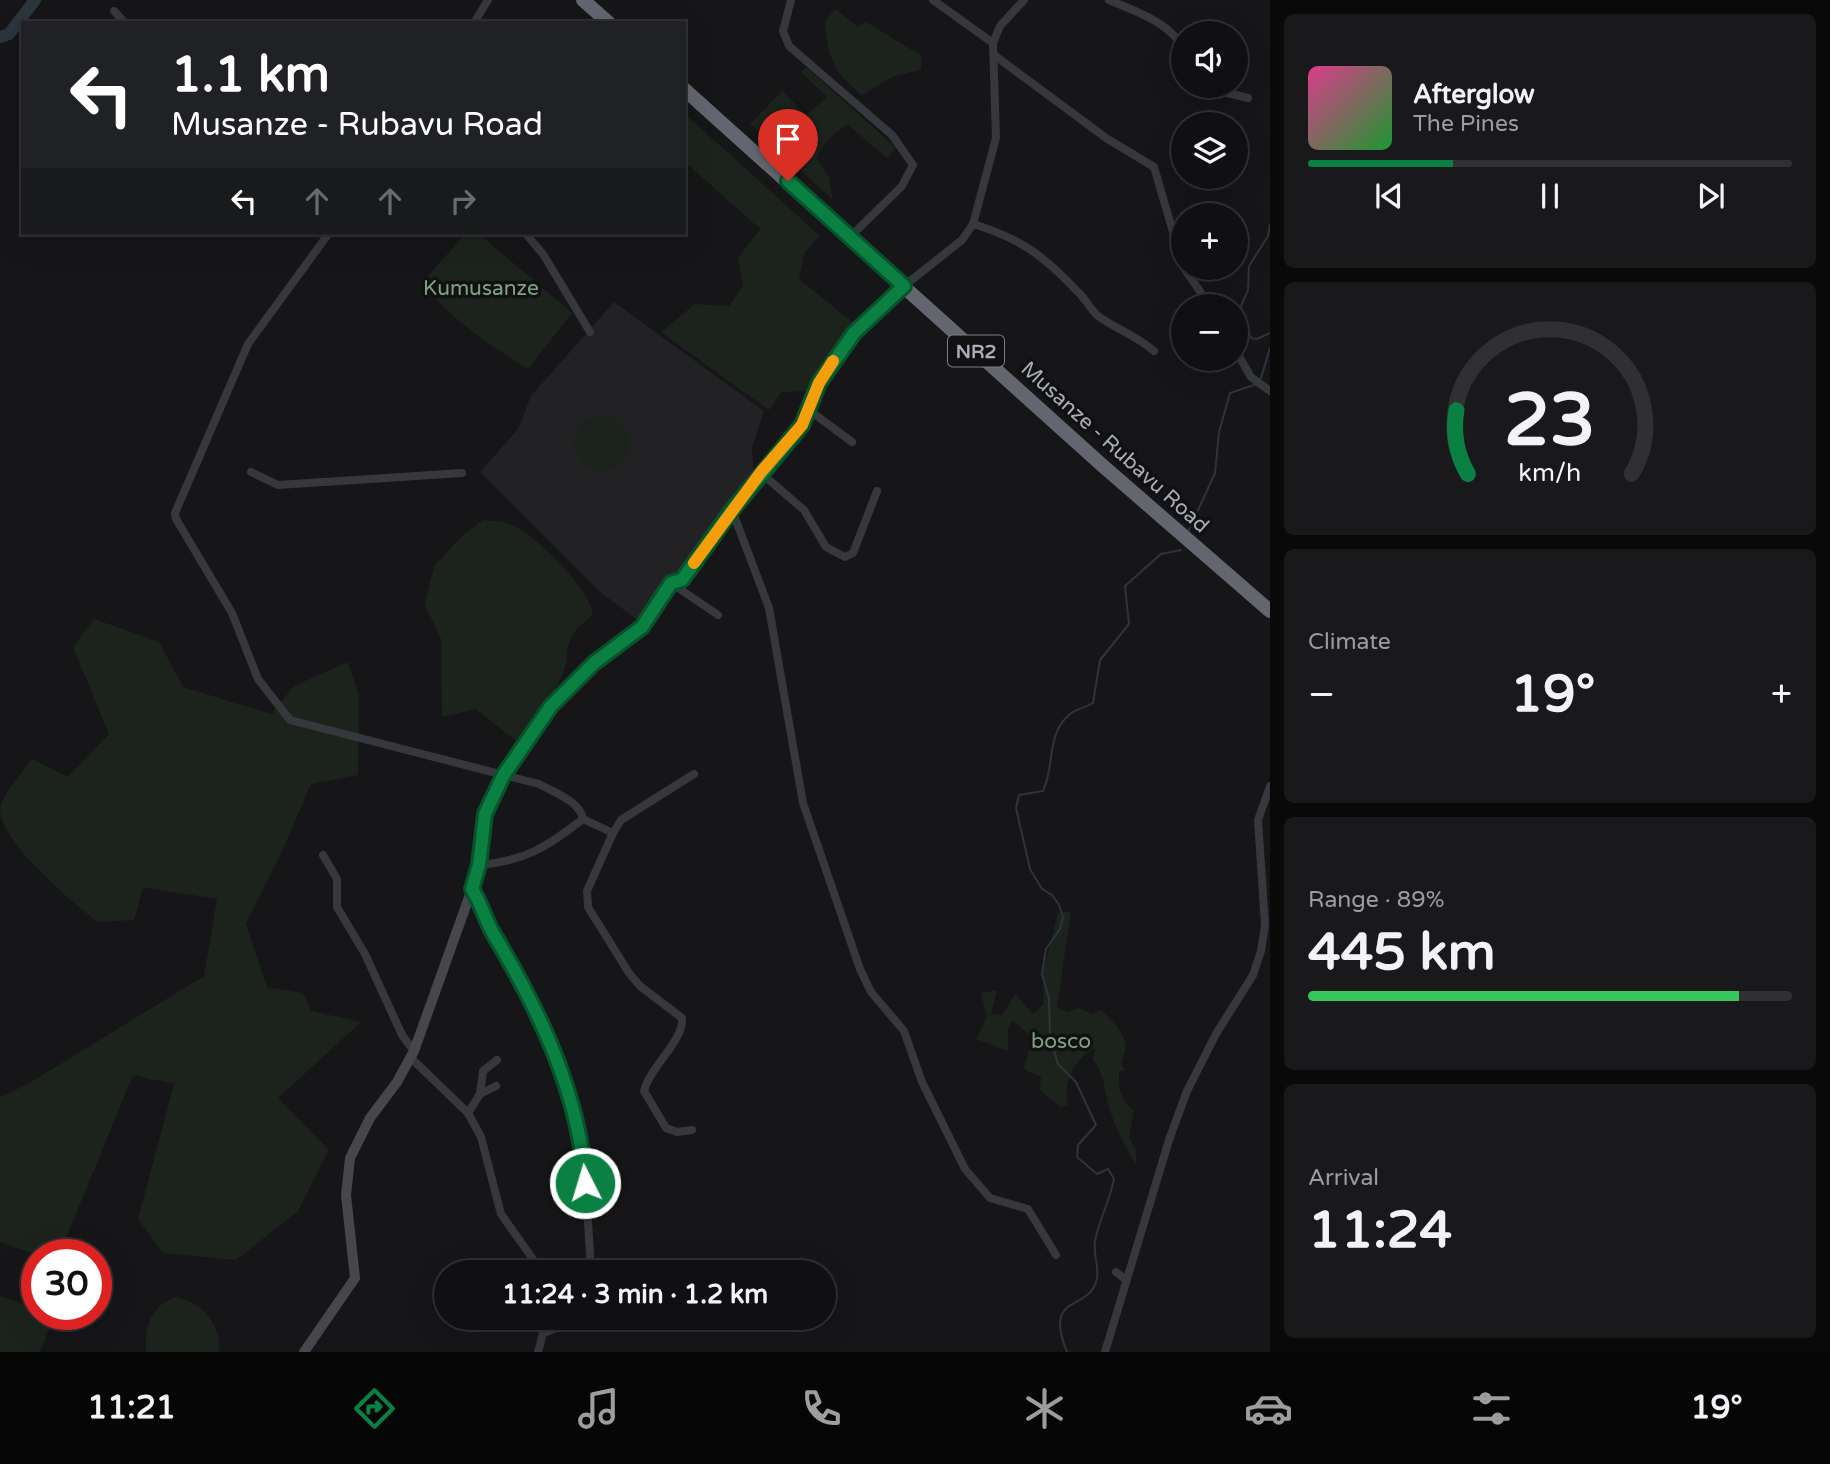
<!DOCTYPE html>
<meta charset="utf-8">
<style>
body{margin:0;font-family:"Varela Round",sans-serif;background:#19191b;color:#f1f3f6;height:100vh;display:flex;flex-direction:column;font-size:26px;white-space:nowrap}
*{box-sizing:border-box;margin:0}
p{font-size:23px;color:#9c9d9f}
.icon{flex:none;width:38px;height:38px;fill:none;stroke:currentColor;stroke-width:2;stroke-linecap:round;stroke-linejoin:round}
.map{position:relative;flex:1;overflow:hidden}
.panel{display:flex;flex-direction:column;gap:14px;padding:14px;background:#09090a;width:560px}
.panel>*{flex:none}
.top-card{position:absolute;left:21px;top:21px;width:665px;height:214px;border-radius:0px;box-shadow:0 7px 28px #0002,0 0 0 2px #303032;background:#202124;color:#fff;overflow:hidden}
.tools{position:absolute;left:1171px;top:21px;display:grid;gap:14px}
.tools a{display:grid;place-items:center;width:77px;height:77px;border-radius:50%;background:#101012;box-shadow:0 7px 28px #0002,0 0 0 2px #303032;font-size:35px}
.speed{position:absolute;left:21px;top:1239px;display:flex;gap:14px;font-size:35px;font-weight:700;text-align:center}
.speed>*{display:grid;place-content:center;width:91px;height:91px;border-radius:50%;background:#101012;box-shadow:0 7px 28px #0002,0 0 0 2px #303032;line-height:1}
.speed .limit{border:10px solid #d22;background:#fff;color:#111}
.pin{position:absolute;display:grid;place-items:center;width:60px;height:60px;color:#fff;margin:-72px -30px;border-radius:50% 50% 50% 0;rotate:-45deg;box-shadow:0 0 7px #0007}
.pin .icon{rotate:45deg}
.me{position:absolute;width:77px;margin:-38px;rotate:355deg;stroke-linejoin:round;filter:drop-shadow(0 0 5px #0008)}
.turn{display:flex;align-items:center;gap:24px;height:147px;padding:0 35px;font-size:32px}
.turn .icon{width:91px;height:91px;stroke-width:2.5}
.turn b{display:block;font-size:49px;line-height:60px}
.lanes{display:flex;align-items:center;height:66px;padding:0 35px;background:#0003;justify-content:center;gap:35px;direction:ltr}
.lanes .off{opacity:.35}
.big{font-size:52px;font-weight:700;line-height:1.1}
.panel .card{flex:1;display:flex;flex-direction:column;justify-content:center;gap:10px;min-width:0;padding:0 24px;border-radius:10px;background:#19191b}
.panel .dial{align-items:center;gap:0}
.dial svg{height:182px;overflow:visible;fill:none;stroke:#303032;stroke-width:7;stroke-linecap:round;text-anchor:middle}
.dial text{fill:#f1f3f6;stroke:none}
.song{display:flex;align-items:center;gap:21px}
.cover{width:84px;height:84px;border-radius:10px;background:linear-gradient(135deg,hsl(330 70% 55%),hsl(130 70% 35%))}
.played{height:7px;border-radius:4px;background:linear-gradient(90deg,#0b8043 30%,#303032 30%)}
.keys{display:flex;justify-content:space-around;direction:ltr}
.heat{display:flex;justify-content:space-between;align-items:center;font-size:38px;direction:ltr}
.charge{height:10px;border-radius:5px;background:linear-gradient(90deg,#34c759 89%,#303032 0)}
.trip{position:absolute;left:434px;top:1260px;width:402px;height:70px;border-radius:35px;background:#101012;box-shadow:0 7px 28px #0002,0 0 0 2px #303032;font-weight:700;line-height:70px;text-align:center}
.dock{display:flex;height:112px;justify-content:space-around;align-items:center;background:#060607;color:#9c9d9f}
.dock .icon{width:49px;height:49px}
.dock .on{color:#0b8043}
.dock b{font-size:32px;color:#f1f3f6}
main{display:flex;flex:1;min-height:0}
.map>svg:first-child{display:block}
.built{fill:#222225}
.green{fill:#1c231d}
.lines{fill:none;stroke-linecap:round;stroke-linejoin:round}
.stream{stroke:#2c353c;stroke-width:2}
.river{stroke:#2c353c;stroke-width:12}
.street{stroke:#37383d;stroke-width:8}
.secondary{stroke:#45474d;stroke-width:10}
.highway{stroke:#63666e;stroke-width:14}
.route-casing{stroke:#07532c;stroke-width:18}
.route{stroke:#0b8043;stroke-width:12}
.slow{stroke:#f59e0b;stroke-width:12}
.labels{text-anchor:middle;stroke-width:7;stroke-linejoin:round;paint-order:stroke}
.shield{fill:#111113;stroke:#7b7e86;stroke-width:2}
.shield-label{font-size:19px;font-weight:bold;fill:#a8adb8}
.park-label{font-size:21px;fill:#7fa381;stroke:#111113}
.street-label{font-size:21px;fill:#a8adb8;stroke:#111113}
</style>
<main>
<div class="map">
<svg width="1270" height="1352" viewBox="0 0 1270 1352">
<rect width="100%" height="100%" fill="#161618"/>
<polygon class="built" points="614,302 764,411 752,448 754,478 722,512 652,607 638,620 601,593 480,472 518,429 531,396"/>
<g class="green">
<path d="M 835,9 L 858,27 L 866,22 L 922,56 L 921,70 L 894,76 L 862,95 C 834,73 827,57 825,22 Z"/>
<path d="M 807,68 L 896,148 L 887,158 L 847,124 C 834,134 822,143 817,159 L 829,177 L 833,200 L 750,124 L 782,91 L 806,115 L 827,97 L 801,72 Z"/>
<polygon points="684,113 820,236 804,253 799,279 852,322 822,366 811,391 781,392 769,410 661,332 695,304 729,306 743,286 738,258 760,229 684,161"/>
<path d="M 466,233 L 478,233 L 572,313 L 528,369 C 488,344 452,319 421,284 Z"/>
<circle cx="602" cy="443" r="28"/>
<path d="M 483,520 C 492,521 502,521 510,524 C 535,534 591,590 593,615 C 554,644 577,651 558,684 C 546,706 532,723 516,741 L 476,709 L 442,717 L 441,639 L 425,605 L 434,566 L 463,535 Z"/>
<path d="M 94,619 L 159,642 L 183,687 L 271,714 L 294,686 L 348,662 L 359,695 L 358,775 L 311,784 L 279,858 L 246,924 L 267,987 L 303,993 L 311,1011 L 361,1022 L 278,1098 L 329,1150 L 298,1211 L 236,1260 L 163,1253 L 138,1219 L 174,1084 L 133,1075 L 59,1255 L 37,1255 L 0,1242 L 0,1097 L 28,1084 L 204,976 L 217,899 L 143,887 L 134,920 L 98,922 C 73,903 0,842 0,809 C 2,794 23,772 32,759 L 68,777 L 109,734 L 73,647 Z"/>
<path d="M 1071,911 L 1057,1007 L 1068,1012 L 1078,1008 L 1093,1014 L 1101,1010 C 1115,1024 1134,1040 1121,1061 L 1125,1071 L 1119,1071 C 1119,1088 1119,1099 1134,1110 L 1129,1137 L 1136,1151 L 1136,1164 C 1124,1147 1115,1127 1109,1107 C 1104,1090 1105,1074 1093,1060 L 1095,1048 C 1075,1058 1062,1083 1068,1105 L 1061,1107 L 1040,1090 L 1041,1077 L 1024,1069 L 1032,1038 L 1013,1020 L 1008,1028 L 1008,1051 L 976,1039 L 987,1018 L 981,993 L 997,990 L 991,1014 L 1002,1015 L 1015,994 L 1033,1014 L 1044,1004 L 1043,973 L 1058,913 Z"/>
<polygon points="0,1296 36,1309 37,1314 45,1318 49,1329 40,1352 0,1352"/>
<path d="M 175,1297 C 201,1300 222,1326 219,1352 L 146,1352 C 145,1326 149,1308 175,1297 Z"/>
</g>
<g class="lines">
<g class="stream">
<polyline points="1270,225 1268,236 1249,266 1248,290 1238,313 1251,338 1257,339 1270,333"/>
<polyline points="1261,378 1270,348"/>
<polyline points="1188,532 1215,473 1219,432 1230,393 1257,384"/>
<path d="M 1067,1352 C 1042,1291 1091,1313 1097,1278 C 1099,1266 1093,1254 1095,1241 C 1099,1220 1110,1200 1114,1179 L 1108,1169 L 1097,1174 L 1077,1157 L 1078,1145 L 1096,1125 L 1076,1082 L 1058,1064 L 1050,1037 L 1049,999 L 1042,974 L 1046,949 L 1060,929 L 1063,917 L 1059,905 L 1052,895 L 1042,889 L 1030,869 L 1016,808 L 1019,795 L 1043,791 C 1055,767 1046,734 1069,715 C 1075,709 1085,708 1093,703 L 1100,660 L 1129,624 L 1125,586 L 1161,554 L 1181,550"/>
</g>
<polyline class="river" points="0,37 9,34 35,0"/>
<g class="street">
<polyline points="791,0 783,31 789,46 892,135 913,165 902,186 850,237"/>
<polyline points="933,0 993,43"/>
<path d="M 1109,0 C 1134,11 1173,23 1183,50"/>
<polyline points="114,11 125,23"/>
<polyline points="474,23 488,0"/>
<polyline points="994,55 1106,138 1154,167 1183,266"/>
<polyline points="1236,69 1243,63"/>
<polyline points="1224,86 1224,92 1248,98"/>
<path d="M 973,224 C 1020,238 1044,256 1077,291 C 1085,298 1090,309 1098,316 C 1116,329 1137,336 1154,351"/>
<path d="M 329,233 L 248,344 L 175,513 L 176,519 L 232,613 L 258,679 L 290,720 L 539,784 C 553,792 580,801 583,819"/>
<polyline points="525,233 543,254 590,332"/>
<polyline points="1184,268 1210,306"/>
<polyline points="904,286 962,240 973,224 996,138 993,43 1000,26 1024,0"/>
<polyline points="1236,351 1251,377 1270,391"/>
<polyline points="809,410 852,442"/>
<polyline points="251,472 278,485 462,473"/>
<polyline points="761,473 804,510 826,547 845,557 853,553 877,491"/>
<polyline points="732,510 769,608 803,803 860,969 871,992 904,1031 922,1082 965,1169 990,1198 1028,1209 1056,1255"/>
<polyline points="671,583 718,615"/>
<path d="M 613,833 L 587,891 L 588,907 L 629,973 L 640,986 L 682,1018 C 684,1041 651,1065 644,1091 L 666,1128 L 677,1132 L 692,1130"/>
<polyline points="323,855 337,879 337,907 365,954 402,1035 414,1051"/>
<path d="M 479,865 C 525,861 547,847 583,819 L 613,833 L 621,820 L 694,774"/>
<polyline points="472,889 541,1023 572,1106 584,1155 591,1272"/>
<polyline points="411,1058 468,1113 481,1137 501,1214 542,1272"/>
<polyline points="480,1094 483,1071 497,1060"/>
<polyline points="468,1113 480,1094 496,1086"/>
<polyline points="1116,1272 1126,1280"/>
<polyline points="544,1333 579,1318"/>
<polyline points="538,1352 547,1318"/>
<polyline points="1105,1352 1169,1140 1187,1091 1216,1034 1253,975 1261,951 1265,925 1258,820 1270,786"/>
</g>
<polyline class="secondary" points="304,1352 355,1278 346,1195 350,1158 370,1118 397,1082 414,1051 472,889 479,865 485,814 503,776 530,735 551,706 594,663 643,627 671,583 682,580 732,510 802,425 819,383 854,333 904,286"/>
<g class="highway">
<polyline points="583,0 609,23"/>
<polyline points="684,89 1103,466 1270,611"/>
</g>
</g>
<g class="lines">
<g class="route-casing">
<path id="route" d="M 585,1183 C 580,1094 538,1008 493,933 C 485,919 481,903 472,889 L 479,865 L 485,814 L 503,776 L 551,706 L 594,663 L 642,627 L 671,583 L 682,580 L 732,510 L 802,425 L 819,383 L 854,333 L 904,286 L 788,181"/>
</g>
<use href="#route" class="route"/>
<polyline class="slow" points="694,563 761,472 802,425 819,383 833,361"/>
</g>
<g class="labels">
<rect class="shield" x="948" y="335.5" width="56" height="31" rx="5"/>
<g class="shield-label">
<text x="976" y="358">NR2</text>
</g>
<g class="park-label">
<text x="481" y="295">Kumusanze</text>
<text x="1061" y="1048">bosco</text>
</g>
<g class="street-label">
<text transform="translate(1115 447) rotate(42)" y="7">Musanze - Rubavu Road</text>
</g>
</g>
</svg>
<div class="tools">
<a><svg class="icon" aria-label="sound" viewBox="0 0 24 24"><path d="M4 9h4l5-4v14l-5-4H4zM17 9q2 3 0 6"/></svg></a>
<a><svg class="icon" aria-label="layers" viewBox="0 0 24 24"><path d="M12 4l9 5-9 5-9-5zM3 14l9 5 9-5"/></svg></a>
<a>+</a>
<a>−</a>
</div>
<div class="speed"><div class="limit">30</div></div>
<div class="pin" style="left:788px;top:181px;background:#d93025"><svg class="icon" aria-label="arrive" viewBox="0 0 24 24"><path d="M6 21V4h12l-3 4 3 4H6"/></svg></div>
<svg class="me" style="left:585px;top:1183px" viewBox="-20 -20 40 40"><circle r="17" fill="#0b8043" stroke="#fff" stroke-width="3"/><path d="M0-11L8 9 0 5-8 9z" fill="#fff"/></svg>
<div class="trip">11:24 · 3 min · 1.2 km</div>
<div class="top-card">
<div class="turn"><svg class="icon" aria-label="left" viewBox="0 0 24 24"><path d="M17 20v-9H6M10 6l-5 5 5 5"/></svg><div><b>1.1 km</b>Musanze - Rubavu Road</div></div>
<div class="lanes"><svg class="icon" aria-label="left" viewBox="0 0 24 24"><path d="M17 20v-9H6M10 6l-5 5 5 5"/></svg><svg class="icon off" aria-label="ahead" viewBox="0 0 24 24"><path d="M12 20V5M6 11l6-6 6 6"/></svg><svg class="icon off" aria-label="ahead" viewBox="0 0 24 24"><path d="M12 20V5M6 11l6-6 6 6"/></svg><svg class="icon off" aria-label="right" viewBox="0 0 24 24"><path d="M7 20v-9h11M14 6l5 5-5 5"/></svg></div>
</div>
</div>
<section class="panel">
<div class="card">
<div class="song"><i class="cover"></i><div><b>Afterglow</b><p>The Pines</p></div></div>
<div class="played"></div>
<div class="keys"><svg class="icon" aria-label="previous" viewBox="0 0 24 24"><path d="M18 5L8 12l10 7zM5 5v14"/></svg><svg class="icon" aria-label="pause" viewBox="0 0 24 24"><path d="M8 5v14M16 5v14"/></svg><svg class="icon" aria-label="next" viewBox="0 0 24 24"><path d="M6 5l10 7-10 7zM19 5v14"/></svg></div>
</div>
<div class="card dial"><svg viewBox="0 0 100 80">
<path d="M14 69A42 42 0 1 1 86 69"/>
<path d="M14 69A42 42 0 0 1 9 41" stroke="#0b8043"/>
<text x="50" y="56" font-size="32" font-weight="700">23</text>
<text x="50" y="72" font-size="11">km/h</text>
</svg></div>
<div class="card"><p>Climate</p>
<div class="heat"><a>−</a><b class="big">19°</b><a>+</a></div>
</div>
<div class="card"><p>Range · 89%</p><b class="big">445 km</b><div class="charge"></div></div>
<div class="card"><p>Arrival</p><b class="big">11:24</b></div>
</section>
</main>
<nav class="dock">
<b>11:21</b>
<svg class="icon on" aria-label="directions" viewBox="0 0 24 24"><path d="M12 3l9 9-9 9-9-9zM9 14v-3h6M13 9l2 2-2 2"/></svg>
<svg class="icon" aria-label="music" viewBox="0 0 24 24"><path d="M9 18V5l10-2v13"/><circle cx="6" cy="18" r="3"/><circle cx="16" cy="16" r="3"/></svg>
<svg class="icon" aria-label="phone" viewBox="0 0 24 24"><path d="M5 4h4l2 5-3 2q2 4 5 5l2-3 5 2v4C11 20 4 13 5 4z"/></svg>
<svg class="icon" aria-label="climate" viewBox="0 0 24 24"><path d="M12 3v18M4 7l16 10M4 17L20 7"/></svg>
<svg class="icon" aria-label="car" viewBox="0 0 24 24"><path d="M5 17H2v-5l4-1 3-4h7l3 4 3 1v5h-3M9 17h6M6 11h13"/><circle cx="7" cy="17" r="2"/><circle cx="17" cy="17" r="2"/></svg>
<svg class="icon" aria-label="filters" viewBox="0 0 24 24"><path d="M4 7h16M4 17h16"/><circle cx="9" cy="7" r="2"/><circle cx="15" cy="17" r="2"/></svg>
<b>19°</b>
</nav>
